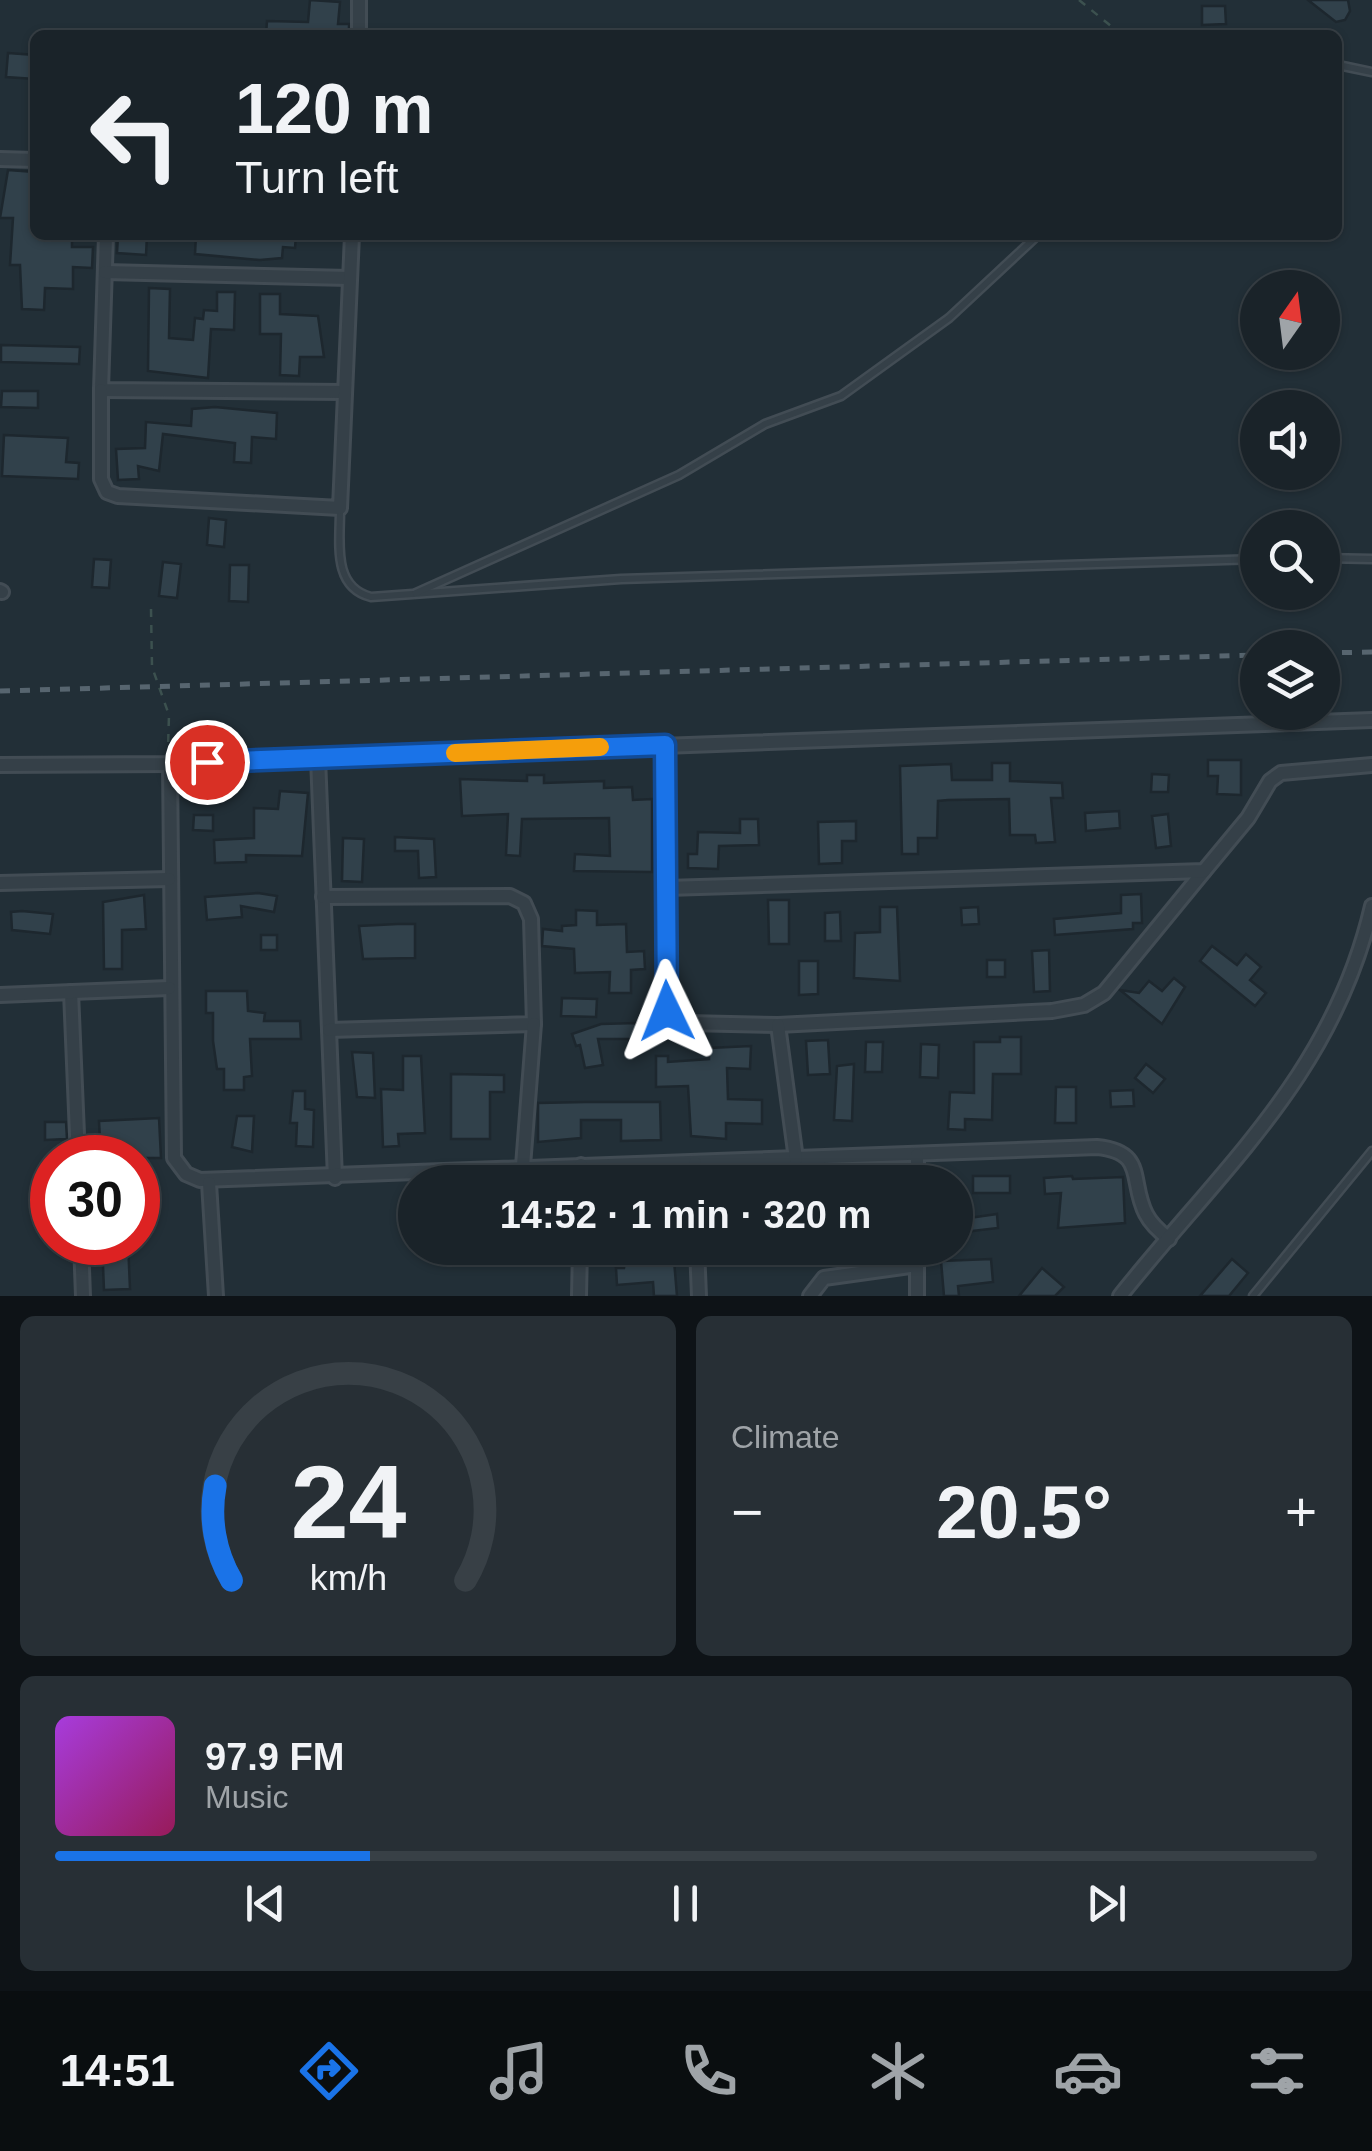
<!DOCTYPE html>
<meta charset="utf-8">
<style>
body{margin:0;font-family:Arial,sans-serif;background:#272f35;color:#f1f3f6;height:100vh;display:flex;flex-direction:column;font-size:38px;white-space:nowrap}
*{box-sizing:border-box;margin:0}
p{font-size:32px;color:#9fa4a8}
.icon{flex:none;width:55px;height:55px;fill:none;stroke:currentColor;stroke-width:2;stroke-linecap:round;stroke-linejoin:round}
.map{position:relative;height:1296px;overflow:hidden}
.side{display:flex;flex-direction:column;gap:20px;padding:20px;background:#0e1317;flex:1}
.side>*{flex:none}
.guide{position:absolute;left:30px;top:30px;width:1312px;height:210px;border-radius:15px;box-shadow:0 2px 8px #0004,0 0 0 2px #384046;background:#1a2329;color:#f1f3f6;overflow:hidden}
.needle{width:65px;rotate:14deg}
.fabs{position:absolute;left:1240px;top:270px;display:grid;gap:20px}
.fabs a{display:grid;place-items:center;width:100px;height:100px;border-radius:50%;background:#1a2329;box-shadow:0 2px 8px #0004,0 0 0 2px #384046;font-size:50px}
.speed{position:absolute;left:30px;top:1135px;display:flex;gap:20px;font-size:50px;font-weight:700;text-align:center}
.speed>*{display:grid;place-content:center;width:130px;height:130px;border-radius:50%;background:#1a2329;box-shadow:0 2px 8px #0004,0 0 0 2px #384046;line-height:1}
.speed .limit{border:15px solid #d22;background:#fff;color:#111}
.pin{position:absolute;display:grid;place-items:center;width:85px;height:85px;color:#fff;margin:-42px;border:5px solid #fff;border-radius:50%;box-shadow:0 2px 10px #0007}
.me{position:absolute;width:110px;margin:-55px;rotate:358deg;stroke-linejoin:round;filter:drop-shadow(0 0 8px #0008)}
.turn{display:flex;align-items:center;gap:35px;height:210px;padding:0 40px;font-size:45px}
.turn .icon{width:130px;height:130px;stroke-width:2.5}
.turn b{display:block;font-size:70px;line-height:85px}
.big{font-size:75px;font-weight:700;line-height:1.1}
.side .widget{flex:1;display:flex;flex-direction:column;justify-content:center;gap:15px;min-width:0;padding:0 35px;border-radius:15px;background:#272f35}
.side .dial{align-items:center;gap:0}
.dial svg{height:260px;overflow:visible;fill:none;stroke:#384046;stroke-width:7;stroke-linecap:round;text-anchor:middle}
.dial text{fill:#f1f3f6;stroke:none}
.song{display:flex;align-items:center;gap:30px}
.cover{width:120px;height:120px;border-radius:15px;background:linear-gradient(135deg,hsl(280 70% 55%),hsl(330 70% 35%))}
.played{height:10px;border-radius:5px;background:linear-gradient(90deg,#1a73e8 25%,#384046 25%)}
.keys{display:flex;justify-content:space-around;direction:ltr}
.heat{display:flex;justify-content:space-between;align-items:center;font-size:55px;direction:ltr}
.side .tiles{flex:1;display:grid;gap:20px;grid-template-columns:1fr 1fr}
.widget:last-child{grid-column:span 2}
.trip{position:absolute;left:398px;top:1165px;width:575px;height:100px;border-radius:50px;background:#1a2329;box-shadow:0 2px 8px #0004,0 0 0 2px #384046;font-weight:700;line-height:100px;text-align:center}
.tab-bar{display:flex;height:160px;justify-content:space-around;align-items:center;background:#0a0e10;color:#9fa4a8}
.tab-bar .icon{width:70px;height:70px}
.tab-bar .on{color:#1a73e8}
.tab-bar b{font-size:45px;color:#f1f3f6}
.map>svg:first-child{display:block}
.building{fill:#31414b;stroke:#1d272e;stroke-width:2.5}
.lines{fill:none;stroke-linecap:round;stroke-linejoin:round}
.service-casing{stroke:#424c54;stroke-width:11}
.minor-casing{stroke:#424c54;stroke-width:18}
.path{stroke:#3c514f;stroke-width:2.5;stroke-dasharray:8 8;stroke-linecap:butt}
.service{stroke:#354048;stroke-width:6}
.minor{stroke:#354048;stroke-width:12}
.rail{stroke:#57656f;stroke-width:5;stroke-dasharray:10 10;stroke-linecap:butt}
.route-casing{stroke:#114b97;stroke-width:25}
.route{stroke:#1a73e8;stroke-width:18}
.slow{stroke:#f59e0b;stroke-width:18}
</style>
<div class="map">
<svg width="1372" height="1296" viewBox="0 0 1372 1296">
<rect width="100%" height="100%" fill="#222f37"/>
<g class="building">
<polygon points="310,0 340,2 338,24 349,24 349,35 266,35 267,21 308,22"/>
<polygon points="1308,0 1348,0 1350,11 1345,20 1336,22"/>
<polygon points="1202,6 1225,6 1226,24 1202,25"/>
<polygon points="8,53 35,55 35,79 6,77"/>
<polygon points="8,170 35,172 35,235 72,235 72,247 93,247 92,268 73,267 73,289 45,288 44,310 22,309 20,265 10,265 13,218 0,218"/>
<polygon points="118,235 147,235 146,255 117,253"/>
<polygon points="196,235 296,235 295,248 283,247 282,258 260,260 195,254"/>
<polygon points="149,288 170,289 169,338 193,340 195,318 203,319 204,310 217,311 217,292 235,292 234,330 211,329 208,378 148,371"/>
<polygon points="260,294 280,294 280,314 318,316 324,357 300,357 299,376 280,375 281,334 260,334"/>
<polygon points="1,345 80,347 79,364 1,362"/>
<polygon points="2,391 38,391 38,408 1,407"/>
<polygon points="215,407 277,413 276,439 252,437 251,463 234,462 235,443 163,434 159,471 138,466 139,479 118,480 116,449 145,448 146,422 191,426 192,409"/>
<polygon points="4,435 68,438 66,462 79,463 78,479 2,476"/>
<polygon points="209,518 226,520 224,547 207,545"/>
<polygon points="94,559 111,560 109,588 92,587"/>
<polygon points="163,562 181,564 177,598 159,596"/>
<polygon points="230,565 249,565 248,602 229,601"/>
<polygon points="1208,760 1241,760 1241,795 1217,794 1218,776 1208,776"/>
<polygon points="992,763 1010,763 1010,781 1062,783 1063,798 1051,798 1055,842 1036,843 1035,835 1010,835 1009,799 948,800 938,801 937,838 918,838 918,854 902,854 900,766 951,764 952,780 992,780"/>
<polygon points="1152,774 1169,775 1168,792 1151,792"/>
<polygon points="527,775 544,775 544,783 604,781 604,788 632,787 633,800 652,799 652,872 574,871 575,854 610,856 609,818 522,819 520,856 506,855 508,814 462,816 460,779 527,781"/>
<polygon points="280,791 308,793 302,856 246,855 246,862 215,863 214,840 254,838 254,808 278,809"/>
<polygon points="1119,811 1120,828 1086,831 1085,813"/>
<polygon points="1168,814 1171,846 1156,848 1152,816"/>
<polygon points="194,815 213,815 213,831 193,830"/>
<polygon points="740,819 758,819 759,845 719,846 718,869 688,868 688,854 697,854 698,832 740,833"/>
<polygon points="856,821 856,841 842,841 842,863 819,864 818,822"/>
<polygon points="395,837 434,839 436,877 419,878 418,851 395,851"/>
<polygon points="343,838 364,839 362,882 342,881"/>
<polygon points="258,893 277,896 274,912 241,906 242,917 207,920 205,897"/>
<polygon points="1141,894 1142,923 1133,923 1133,929 1055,935 1054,919 1121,913 1121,895"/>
<polygon points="144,895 146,929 122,930 122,969 104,969 103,902"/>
<polygon points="768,900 789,900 789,944 769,944"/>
<polygon points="880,907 897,907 900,981 854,978 855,933 880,932"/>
<polygon points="978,907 979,924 962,925 961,908"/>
<polygon points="576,910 597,911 597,925 626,924 627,952 644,951 645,969 631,970 631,993 609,993 610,972 575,973 574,949 542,946 543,929 562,931 562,926 576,925"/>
<polygon points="22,911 53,914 50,934 12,930 11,912"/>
<polygon points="840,912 841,941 825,941 825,913"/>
<polygon points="398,924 415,924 415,958 363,959 359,926"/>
<rect x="261" y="935" width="16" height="15"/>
<polygon points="1212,946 1237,965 1246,954 1261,967 1250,980 1266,993 1255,1006 1200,961"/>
<polygon points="1049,950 1050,991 1034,992 1032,951"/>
<rect x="987" y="960" width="18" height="17"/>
<polygon points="799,961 818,961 818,994 799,995"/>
<polygon points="1174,978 1185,987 1162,1024 1120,990 1139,993 1149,981 1162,991"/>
<polygon points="206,991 247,991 248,1011 265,1013 264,1021 300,1021 301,1039 250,1039 252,1076 244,1077 244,1090 224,1090 224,1069 217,1069 213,1041 213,1013 206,1013"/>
<polygon points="562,998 597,999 596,1017 561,1016"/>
<polygon points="637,1023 637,1039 598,1039 603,1065 585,1068 580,1045 576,1046 572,1034 601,1024"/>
<polygon points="1000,1037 1021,1037 1021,1074 993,1074 992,1120 965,1119 965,1130 948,1129 950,1092 974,1093 974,1042 1000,1042"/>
<polygon points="828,1040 830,1074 808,1075 806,1041"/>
<polygon points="866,1042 883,1042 882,1072 865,1072"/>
<polygon points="921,1044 939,1045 938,1078 920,1077"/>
<polygon points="751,1046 750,1069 727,1068 728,1099 762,1100 762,1124 726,1123 726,1139 691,1136 688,1086 656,1087 656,1056 668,1056 668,1062 709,1059 709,1048"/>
<polygon points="352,1052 373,1053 375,1098 357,1097"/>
<polygon points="403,1056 421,1056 425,1133 398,1134 399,1146 383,1147 381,1089 403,1090"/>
<polygon points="854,1064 852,1121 834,1120 837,1066"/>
<polygon points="1146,1064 1165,1079 1153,1093 1135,1078"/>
<polygon points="451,1074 504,1075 504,1092 490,1092 490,1139 451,1139"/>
<polygon points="1056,1087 1076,1087 1076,1123 1055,1123"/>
<polygon points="1133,1090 1134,1106 1111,1107 1110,1091"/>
<polygon points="293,1091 305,1091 305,1109 314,1110 313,1147 296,1146 297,1123 290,1123"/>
<polygon points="586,1102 660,1102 661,1140 621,1141 621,1120 581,1120 581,1138 538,1142 538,1103"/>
<polygon points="237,1116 254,1116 252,1152 232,1147"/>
<polygon points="159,1118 161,1158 101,1158 99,1121"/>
<polygon points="45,1122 66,1122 67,1139 45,1140"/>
<rect x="973" y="1176" width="37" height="17"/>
<polygon points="1072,1176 1073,1179 1123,1177 1125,1223 1058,1228 1061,1193 1045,1194 1044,1178"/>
<polygon points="997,1214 998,1228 955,1233 955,1220"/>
<polygon points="102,1242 128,1242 130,1289 104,1290"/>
<polygon points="628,1248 682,1248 683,1259 674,1260 677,1296 654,1296 653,1282 617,1285 616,1268 624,1268"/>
<polygon points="991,1259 993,1282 958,1286 959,1296 944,1296 941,1261"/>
<polygon points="1232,1259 1248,1273 1229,1296 1200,1296"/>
<polygon points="1042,1268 1064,1287 1055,1296 1019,1296"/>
</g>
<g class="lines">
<g class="service-casing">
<g id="service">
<polyline points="1338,65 1372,72"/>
<path d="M 340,510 C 340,543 332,587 371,597 L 621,579 L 1258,559"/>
<polyline points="1322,558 1372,559"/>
<polyline points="416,593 679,475 765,424 841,396 949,318 1038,235"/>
<polyline points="1253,1296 1372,1151"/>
</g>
</g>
<g class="minor-casing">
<g id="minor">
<polyline points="359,35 359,0"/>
<polyline points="0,159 35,160"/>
<polyline points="106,235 101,390 345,392"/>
<polyline points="105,272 349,278"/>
<polyline points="101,390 101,479 107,492 118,496 340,508 352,235"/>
<polyline points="0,591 2,592"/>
<polyline points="665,745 667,1011 673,1020 686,1023 778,1025 1052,1011 1084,1005 1104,993 1204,871"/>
<polyline points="318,758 335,1178"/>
<path d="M 170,764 L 174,1158 L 186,1174 L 200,1180 L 1097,1147 C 1147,1152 1129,1181 1146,1214 C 1151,1224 1160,1232 1169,1239"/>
<polyline points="0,765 170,764 1372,720"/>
<polyline points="0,883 169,879"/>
<polyline points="667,888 1204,871 1248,818 1270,781 1281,773 1372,765"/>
<polyline points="323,897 510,896 524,903 531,919 534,1024 329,1030"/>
<polyline points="71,992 78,1158"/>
<polyline points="0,995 169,988"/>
<polyline points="778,1025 796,1159"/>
<polyline points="917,1155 917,1182"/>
<polyline points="695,1163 696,1182"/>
<polyline points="523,1166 534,1024"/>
<polyline points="581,1182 581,1165"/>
<polyline points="209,1183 216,1296"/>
<polyline points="81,1242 83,1296"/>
<polyline points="697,1248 699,1296"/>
<polyline points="579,1296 580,1248"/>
<polyline points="810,1296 824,1278 917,1265"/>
<polyline points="917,1296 917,1248"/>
<path d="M 1120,1296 C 1223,1167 1333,1074 1372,906"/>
</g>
</g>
<g class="path">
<polyline points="1079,0 1122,35"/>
<polyline points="151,609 152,667 169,715 168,748"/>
</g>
<use href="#service" class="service"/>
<use href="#minor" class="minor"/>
<g class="rail">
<polyline points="1322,653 1372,652"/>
<polyline points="0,691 1258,655"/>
</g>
</g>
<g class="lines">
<g class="route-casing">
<polyline id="route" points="207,762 665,745 667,1011"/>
</g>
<use href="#route" class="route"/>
<polyline class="slow" points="455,753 600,747"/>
</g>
</svg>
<div class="fabs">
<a><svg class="needle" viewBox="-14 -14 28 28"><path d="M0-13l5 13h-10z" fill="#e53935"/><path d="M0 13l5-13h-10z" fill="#9fa4a8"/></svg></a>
<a><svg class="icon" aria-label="sound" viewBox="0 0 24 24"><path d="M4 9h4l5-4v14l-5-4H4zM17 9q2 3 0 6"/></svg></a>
<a><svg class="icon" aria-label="search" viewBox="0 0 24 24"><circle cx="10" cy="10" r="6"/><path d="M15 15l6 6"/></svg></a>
<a><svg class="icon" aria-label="layers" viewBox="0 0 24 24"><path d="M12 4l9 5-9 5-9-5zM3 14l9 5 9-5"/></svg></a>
</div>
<div class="speed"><div class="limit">30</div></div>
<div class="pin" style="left:207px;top:762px;background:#d93025"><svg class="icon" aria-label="arrive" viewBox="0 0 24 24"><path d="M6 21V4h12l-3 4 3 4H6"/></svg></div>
<svg class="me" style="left:667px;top:1011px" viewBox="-20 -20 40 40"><path d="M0-17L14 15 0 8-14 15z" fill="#1a73e8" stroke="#fff" stroke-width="4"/></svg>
<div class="trip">14:52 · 1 min · 320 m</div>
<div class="guide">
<div class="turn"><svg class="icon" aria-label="left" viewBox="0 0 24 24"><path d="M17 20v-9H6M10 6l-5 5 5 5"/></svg><div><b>120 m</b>Turn left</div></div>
</div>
</div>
<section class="side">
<div class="tiles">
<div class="widget dial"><svg viewBox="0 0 100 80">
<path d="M14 69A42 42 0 1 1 86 69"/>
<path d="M14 69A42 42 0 0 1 9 40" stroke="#1a73e8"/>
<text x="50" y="56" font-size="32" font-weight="700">24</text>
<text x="50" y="72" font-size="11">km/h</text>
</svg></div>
<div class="widget"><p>Climate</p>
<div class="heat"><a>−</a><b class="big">20.5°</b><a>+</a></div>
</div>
<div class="widget">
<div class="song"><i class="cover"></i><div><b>97.9 FM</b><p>Music</p></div></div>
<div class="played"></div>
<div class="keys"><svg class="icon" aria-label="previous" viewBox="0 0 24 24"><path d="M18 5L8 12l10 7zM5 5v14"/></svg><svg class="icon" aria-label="pause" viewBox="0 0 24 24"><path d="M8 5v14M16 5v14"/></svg><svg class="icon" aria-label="next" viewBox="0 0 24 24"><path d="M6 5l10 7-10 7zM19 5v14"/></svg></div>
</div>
</div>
</section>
<nav class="tab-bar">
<b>14:51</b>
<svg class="icon on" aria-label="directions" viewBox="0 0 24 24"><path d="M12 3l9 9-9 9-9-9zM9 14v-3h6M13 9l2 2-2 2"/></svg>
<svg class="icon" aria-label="music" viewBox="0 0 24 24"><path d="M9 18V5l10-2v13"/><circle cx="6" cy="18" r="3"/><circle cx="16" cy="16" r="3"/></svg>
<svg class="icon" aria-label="phone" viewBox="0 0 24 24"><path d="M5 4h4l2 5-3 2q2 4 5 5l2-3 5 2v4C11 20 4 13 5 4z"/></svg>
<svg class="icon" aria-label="climate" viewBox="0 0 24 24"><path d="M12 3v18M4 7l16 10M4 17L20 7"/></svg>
<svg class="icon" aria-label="car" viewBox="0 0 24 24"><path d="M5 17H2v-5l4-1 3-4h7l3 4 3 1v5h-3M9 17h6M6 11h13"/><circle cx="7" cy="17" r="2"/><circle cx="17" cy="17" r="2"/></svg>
<svg class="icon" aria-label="filters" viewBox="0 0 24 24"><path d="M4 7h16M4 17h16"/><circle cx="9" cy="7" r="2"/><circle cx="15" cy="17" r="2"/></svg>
</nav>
